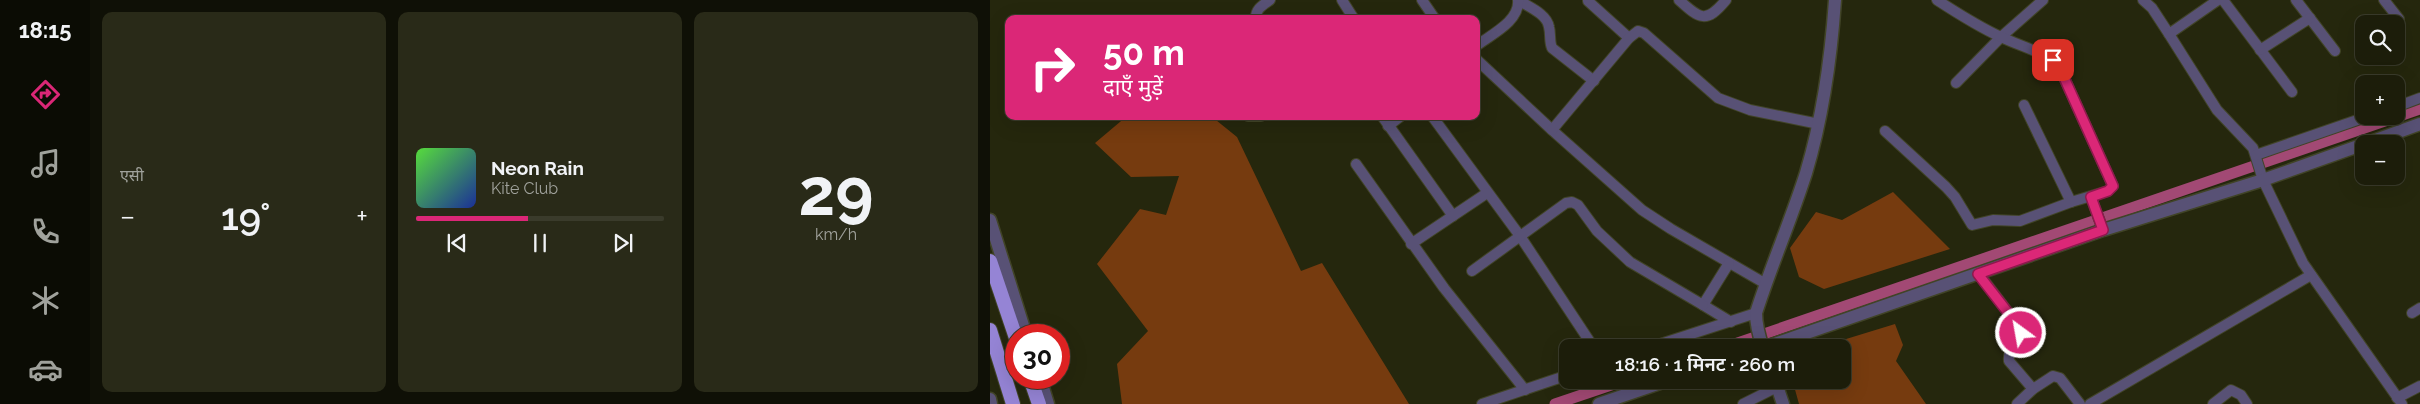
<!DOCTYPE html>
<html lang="hi">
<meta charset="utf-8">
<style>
body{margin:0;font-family:Raleway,"Noto Sans Devanagari",sans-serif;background:#292a18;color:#f1f3f6;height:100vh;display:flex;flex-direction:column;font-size:19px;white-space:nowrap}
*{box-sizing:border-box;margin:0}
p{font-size:16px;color:#a0a29c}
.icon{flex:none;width:28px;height:28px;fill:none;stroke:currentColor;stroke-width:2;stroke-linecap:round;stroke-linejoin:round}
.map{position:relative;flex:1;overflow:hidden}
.sheet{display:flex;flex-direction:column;gap:12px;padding:12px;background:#0f1006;width:900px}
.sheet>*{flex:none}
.hud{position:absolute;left:15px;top:15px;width:475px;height:105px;border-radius:10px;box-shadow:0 5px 20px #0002,0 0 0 1px #3a3b2b;background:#db2777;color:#fff;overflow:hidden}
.buttons{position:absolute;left:1365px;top:15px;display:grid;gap:10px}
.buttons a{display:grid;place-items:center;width:50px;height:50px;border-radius:10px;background:#1c1d0a;box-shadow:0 5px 20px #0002,0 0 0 1px #3a3b2b;font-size:25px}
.speed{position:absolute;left:15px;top:324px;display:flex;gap:10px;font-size:25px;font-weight:700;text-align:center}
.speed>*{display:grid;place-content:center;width:65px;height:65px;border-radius:50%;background:#1c1d0a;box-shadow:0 5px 20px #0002,0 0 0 1px #3a3b2b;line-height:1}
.speed .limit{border:8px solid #d22;background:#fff;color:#111}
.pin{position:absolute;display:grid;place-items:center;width:42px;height:42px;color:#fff;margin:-21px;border-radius:10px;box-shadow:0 2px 8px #0006}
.me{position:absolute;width:55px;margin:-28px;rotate:328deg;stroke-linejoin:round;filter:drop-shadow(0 0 4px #0008)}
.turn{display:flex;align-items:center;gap:18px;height:105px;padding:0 15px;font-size:22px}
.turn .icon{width:65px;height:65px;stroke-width:2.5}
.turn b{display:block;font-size:35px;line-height:42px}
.big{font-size:38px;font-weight:600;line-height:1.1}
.sheet .widget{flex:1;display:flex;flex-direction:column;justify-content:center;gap:8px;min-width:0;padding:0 18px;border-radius:10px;background:#292a18}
.sheet .dial{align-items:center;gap:0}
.dial b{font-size:65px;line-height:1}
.song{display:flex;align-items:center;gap:15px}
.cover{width:60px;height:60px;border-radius:8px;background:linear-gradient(135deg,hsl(110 70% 55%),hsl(230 70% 35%))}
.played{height:5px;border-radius:2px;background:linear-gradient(90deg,#db2777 45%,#3a3b2b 45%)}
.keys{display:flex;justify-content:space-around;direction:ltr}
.heat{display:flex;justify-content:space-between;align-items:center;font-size:28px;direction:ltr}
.sheet .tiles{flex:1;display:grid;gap:12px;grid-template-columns:repeat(3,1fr)}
.trip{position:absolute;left:569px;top:339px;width:292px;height:50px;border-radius:10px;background:#1c1d0a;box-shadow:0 5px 20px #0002,0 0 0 1px #3a3b2b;font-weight:600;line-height:50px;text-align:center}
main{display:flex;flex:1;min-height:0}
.dock{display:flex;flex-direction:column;width:90px;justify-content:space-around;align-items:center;background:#0b0c04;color:#a0a29c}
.dock .icon{width:35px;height:35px}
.dock .current{color:#db2777}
.dock b{font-size:22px;color:#f1f3f6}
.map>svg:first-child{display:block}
.green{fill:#763b0f}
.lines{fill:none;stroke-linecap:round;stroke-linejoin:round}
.canal{stroke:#a24974;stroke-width:11}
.minor-casing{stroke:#414427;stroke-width:12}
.tertiary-casing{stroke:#414427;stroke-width:15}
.trunk-casing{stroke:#414427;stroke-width:16}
.minor{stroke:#585175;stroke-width:10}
.tertiary{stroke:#585175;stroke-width:12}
.trunk{stroke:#9584d5;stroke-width:14}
.route-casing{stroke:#8e194d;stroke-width:12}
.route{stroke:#db2777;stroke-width:9}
</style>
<main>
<nav class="dock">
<b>18:15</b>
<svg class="icon current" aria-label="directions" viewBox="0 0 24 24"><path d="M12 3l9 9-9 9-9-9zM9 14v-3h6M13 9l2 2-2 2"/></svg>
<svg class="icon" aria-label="music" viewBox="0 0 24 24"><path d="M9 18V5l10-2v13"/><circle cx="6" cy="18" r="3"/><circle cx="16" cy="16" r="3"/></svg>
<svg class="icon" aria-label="phone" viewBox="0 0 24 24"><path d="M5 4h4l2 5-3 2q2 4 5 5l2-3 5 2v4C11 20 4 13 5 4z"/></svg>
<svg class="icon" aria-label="climate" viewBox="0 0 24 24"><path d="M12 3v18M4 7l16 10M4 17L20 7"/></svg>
<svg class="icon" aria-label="car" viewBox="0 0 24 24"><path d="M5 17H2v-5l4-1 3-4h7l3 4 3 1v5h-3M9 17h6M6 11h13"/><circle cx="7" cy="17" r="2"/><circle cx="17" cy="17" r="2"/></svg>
</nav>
<section class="sheet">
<div class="tiles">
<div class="widget"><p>एसी</p>
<div class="heat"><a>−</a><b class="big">19°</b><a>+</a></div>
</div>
<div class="widget">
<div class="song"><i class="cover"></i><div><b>Neon Rain</b><p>Kite Club</p></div></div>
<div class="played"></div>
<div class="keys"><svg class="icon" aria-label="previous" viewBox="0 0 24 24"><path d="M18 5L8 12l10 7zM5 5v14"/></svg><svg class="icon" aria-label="pause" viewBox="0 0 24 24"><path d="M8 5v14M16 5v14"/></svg><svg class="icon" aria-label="next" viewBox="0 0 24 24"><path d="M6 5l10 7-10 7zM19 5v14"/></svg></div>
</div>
<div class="widget dial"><b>29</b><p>km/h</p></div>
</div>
</section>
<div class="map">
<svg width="1430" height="404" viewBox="0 0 1430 404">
<rect width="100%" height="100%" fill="#25270d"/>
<g class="green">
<polygon points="137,116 221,116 247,137 311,271 332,263 419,404 132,404 127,364 158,331 107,264 150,209 176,215 189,176 141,177 105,143"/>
<polygon points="903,192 960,249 834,289 809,277 800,248 826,212 852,220"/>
<polygon points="905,324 913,345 906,361 936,404 809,404 804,386 808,380 852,380 852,348 830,347"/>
</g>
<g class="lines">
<g class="canal">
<polyline points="733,348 1430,109"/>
<polyline points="565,404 636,380"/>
</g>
<g class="minor-casing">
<g id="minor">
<polyline points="352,0 364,19"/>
<polyline points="432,0 445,19"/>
<path d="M 528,0 C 539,7 557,14 559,27 C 561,35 559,41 562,48 L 604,81"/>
<path d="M 689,0 C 710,19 716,24 736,0"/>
<polyline points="1153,0 1162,8 1179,34 1227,110 1263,148 1273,180 1313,263 1412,404"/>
<polyline points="1233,0 1302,92"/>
<polyline points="1306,0 1345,51"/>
<polyline points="1394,0 1409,19"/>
<polyline points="598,1 639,38"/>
<path d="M 266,19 C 265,9 273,5 280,0"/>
<polyline points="1179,34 1228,0"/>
<path d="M 486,46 C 502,34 530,21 528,0"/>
<polyline points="1270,50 1320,18"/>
<polyline points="486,59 562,130 652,210 681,229 776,284"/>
<polyline points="966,83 1011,37 1053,0"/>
<polyline points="1034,105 1081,202"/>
<polyline points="1406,107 1430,98"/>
<polyline points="258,116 271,116"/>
<polyline points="392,116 463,216"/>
<polyline points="442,116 530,236 604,348"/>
<polyline points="398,126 411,116"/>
<polyline points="562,130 639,38 648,31 654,33 728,98 760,110 829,124"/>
<path d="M 895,131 L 956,187 L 965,197 L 982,225 L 1003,220 L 1030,221 L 1081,202 L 1118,191 L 1123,186 L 1072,73 C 1055,50 1036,49 1011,37 C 989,27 967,13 947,0"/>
<polyline points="1266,155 1379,116"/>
<polyline points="366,164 454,288 535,390"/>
<polyline points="1101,197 1113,230"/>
<polyline points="421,244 497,193"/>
<polyline points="739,263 713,305 741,322"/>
<polyline points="482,271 576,203 582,202 588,205 607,231 640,262 713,305"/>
<path d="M 989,274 L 1030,328 C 1032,342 1017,347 1019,361 L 1043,389"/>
<polyline points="1422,313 1430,308"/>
<polyline points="658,348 766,313"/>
<polyline points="1407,398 1430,386"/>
<polyline points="492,404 578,375"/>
<polyline points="753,404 787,387"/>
<polyline points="1027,404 1043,389 1063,376 1070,378 1090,404"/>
<polyline points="1100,404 1321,275"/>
<polyline points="1223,404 1241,390 1251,395 1257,404"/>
</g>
</g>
<g class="tertiary-casing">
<g id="tertiary">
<path d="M 845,0 C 841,59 833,116 816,173 C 801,220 781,266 766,313 C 766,326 769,336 773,348 L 1113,230 L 1273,180 L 1374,144"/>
<polyline points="1375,144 1430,124"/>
<polyline points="0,220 36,335"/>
<polyline points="50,378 58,404"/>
<polyline points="785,380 793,404"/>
<polyline points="0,399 1,404"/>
<polyline points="609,404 679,380"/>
</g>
</g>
<g class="trunk-casing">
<g id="trunk">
<polyline points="0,261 26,338"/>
<polyline points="0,330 23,404"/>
<polyline points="40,378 49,404"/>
</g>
</g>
<use href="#minor" class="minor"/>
<use href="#tertiary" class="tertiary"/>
<use href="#trunk" class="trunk"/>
</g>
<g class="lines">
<g class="route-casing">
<polyline id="route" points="1031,333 1030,328 988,274 1113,230 1101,197 1118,191 1123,186 1072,73 1063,60"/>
</g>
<use href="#route" class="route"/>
</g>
</svg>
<div class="buttons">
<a><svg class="icon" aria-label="search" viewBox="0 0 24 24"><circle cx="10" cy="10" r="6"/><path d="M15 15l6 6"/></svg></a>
<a>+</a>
<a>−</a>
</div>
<div class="speed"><div class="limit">30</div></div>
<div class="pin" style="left:1063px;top:60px;background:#d93025"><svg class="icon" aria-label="arrive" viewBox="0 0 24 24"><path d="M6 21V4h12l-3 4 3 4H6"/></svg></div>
<svg class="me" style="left:1031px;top:333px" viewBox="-20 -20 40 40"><circle r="17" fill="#db2777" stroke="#fff" stroke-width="3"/><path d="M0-11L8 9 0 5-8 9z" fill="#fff"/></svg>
<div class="trip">18:16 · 1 मिनट · 260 m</div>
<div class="hud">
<div class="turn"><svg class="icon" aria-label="right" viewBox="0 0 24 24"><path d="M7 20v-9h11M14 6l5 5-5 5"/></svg><div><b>50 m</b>दाएँ मुड़ें</div></div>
</div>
</div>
</main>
